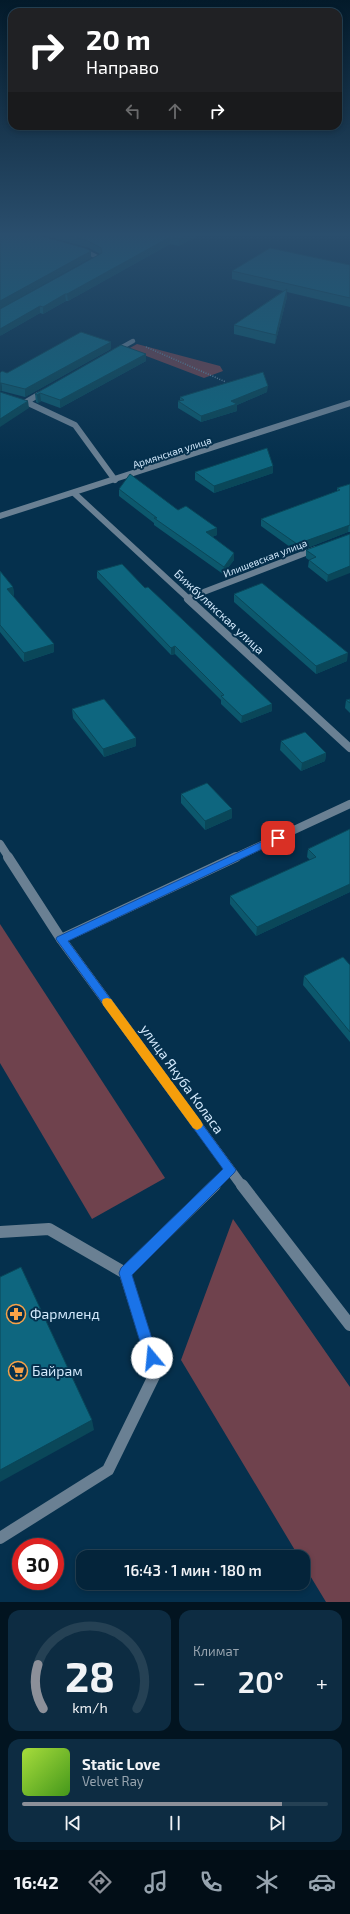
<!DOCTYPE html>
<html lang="ru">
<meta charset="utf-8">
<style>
body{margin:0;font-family:"Exo 2",sans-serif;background:#0d2c42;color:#f1f3f6;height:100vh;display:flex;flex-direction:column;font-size:15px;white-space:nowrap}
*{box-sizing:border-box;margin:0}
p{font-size:13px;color:#97a4af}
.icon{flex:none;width:22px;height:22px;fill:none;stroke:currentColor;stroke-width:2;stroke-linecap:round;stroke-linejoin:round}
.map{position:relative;height:1602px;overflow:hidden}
.panel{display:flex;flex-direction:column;gap:8px;padding:8px;background:#021420;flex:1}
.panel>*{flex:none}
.guide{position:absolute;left:8px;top:8px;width:334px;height:122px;border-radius:12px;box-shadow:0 2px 6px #0003,0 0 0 1px #254154;background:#202124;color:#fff;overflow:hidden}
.speed{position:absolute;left:12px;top:1538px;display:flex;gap:8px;font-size:20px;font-weight:700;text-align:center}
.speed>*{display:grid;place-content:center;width:52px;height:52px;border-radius:50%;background:#04243a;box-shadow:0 2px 6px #0003,0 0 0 1px #254154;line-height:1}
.speed .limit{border:6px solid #d22;background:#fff;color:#111}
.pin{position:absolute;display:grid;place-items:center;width:34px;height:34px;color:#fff;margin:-17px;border-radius:8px;box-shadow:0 2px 6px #0006}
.me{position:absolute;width:44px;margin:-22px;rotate:343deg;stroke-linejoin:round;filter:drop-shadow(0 0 3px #0008)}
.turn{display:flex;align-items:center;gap:14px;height:84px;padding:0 12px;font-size:18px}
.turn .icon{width:52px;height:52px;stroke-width:2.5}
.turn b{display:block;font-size:28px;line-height:34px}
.lanes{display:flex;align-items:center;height:38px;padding:0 12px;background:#0003;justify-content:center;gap:20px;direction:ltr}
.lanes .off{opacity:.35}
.big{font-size:30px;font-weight:600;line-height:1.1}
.panel .card{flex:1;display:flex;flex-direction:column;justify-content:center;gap:6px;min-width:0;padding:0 14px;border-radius:12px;background:#0d2c42}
.panel .dial{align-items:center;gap:0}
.dial svg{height:104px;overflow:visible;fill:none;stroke:#254154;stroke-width:7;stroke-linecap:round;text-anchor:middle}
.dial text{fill:#f1f3f6;stroke:none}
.song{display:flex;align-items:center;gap:12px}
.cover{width:48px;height:48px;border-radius:6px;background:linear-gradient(135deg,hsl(80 70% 55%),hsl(100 70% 35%))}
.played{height:4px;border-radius:2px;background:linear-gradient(90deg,#8c9099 85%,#254154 85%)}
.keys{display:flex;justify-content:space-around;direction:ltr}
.heat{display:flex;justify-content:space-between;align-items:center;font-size:22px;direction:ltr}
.panel .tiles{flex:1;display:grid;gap:8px;grid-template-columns:1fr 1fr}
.card:last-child{grid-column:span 2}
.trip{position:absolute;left:76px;top:1550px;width:234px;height:40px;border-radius:12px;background:#04243a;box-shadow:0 2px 6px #0003,0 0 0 1px #254154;font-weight:600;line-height:40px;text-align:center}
.menu{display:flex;height:64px;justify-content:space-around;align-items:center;background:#020e17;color:#97a4af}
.menu .icon{width:28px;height:28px}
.menu .on{color:#8c9099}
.menu b{font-size:18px;color:#f1f3f6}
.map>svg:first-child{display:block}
.green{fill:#6f424d}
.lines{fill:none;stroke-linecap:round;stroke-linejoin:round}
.path{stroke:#6788a0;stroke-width:1.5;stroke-dasharray:1 1.5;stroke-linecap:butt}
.service-far1{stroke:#6a8093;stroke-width:4.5}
.service{stroke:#6a8093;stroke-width:6}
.minor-far4{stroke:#6a8093;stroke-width:4.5}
.minor-far3{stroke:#6a8093;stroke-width:6}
.minor-far2{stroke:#6a8093;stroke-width:8}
.minor-far1{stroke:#6a8093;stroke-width:10}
.minor{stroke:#6a8093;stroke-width:12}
.wall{fill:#0c586d}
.shaded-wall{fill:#0a4759}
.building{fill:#0e667f;stroke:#0a4759}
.route{fill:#1a73e8;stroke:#114b97}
.slow{fill:#f59e0b}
.labels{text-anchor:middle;stroke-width:4;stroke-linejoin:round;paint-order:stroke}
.far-street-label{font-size:10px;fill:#d3e9fc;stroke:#05304d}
.street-label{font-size:12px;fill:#d3e9fc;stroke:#05304d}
.near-street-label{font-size:14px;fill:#d3e9fc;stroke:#05304d}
.near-poi-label{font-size:14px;fill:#d3e9fc;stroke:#05304d;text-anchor:start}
</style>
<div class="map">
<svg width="350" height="1602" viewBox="0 0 350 1602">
<rect width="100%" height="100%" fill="#05304d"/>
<g class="green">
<polygon points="137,344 220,366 223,371 204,378 128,349"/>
<polygon points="0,924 165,1178 92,1219 0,1063"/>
<polygon points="233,1219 350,1387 350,1602 326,1602 303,1564 303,1557 299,1557 181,1360"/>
</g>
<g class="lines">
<polyline class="path" points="146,347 226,382"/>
<g class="service-far1">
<polyline points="115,351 133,341"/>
<polyline points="36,396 45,391"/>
</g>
<polyline class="service" points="38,395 26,402 75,425 115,480"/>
<g class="minor-far4">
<polyline points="26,235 39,239"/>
<polyline points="81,249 99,258 94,261"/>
</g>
<g class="minor-far3">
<polyline points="74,493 190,600"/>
<polyline points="0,516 350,403"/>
<polyline points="188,598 316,549"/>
</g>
<g class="minor-far2">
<polyline points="188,599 350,748"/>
<polyline points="0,844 9,858"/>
<polyline points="234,858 350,804"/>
</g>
<g class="minor-far1">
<polyline points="8,857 61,939 242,1186"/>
<polyline points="61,939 236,857"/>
<polyline points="214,1186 230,1170"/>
</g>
<g class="minor">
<polyline points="242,1185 350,1325"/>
<polyline points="0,1232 49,1229 125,1273"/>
<polyline points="0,1538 108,1470 156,1372 125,1273 215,1185"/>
</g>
</g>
<g class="wall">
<polygon points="45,235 199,235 179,246 170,244 68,301 66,301 43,314 40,313 0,336 100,254 89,248 45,236"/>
<polygon points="350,265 350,307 287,292 287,297 275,344 234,334 234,325 283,291 232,279 232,271"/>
<polygon points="111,349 25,397 2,391 0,373 7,373"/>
<polygon points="146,354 146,361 60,408 41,401 38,403 36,402 35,394"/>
<polygon points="267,392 237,405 237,411 201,422 178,408 178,401 180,401 180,397"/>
<polygon points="273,466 273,473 214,493 195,480 195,472"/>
<polygon points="350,484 350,532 348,532 297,552 261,526 261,519 337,491 337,488"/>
<polygon points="119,489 178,510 217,535 212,537 234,560 223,574 154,525 154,523 119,496"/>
<polygon points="350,534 327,582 308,567 309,560 306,558 306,550"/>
<polygon points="0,571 13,587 14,595 13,596 54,652 24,662 0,632"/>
<polygon points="97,571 145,588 272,711 241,723 221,704 221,700 175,654 171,655 97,578"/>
<polygon points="234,594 347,661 316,674 234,602"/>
<polygon points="350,699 350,713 345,708 346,700"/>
<polygon points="72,709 136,738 136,746 104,757 73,718"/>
<polygon points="281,741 326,753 325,761 301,771 280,750"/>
<polygon points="181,794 232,818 205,830 181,803"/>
<polygon points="350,829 350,892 256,936 230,904 230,896 310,860 307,857 308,849"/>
<polygon points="350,965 350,1042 303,985 304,976"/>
</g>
<g class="shaded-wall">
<polygon points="186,235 199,235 179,246 179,239"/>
<polygon points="170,237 170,244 68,301 67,294"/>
<polygon points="91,251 91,258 0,309 0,301"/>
<polygon points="287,289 287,297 275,344 276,335"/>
<polygon points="65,294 66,301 43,314 43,307"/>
<polygon points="40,306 40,313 0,336 0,329"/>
<polygon points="111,342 111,349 25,397 25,389"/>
<polygon points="146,354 146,361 60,408 60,400"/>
<polygon points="0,383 1,383 2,391 0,391"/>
<polygon points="268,386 267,392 237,405 237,411 201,422 201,416 231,401"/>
<polygon points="40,393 41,401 38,403 37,395"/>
<polygon points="28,401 29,408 0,427 0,419"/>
<polygon points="273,466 273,473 214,493 214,486"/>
<polygon points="349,524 348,532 297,552 297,544"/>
<polygon points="217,528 217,535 206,539 206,532"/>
<polygon points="234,553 234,560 223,574 224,567"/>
<polygon points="350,566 350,573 327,582 328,575"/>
<polygon points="13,587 14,595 8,597 7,589"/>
<polygon points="54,644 54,652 24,662 24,653"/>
<polygon points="175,646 175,654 171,655 171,648"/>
<polygon points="348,653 347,661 316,674 316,666"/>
<polygon points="272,704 272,711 241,723 242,716"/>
<polygon points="136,738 136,746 104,757 103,749"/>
<polygon points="326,753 325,761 301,771 302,763"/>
<polygon points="232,809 232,818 205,830 205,821"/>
<polygon points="350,884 350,892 256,936 257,927"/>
<polygon points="92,1420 94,1430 0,1482 0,1470"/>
</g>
<g class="building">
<polygon points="0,235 21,235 28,237 31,235 38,235 85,248 91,251 0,301"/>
<polygon points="68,235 186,235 179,239 170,237 67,294 65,294 43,307 40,306 0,329 0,309 102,253 101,248 88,241"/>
<polygon points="270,248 350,265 350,298 232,271"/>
<polygon points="287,289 276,335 234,325"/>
<polygon points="81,332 111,342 25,389 1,383 0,383 0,373 2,371 7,373"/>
<polygon points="121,345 146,354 60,400 40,393 37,395 35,394"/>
<polygon points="263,372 268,386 231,401 237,404 201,416 178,401 184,400 180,397"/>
<polygon points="0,392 28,401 0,419"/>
<polygon points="267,448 273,466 214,486 195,472"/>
<polygon points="130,474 178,510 186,506 217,528 206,532 234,553 224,567 154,518 157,518 119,489"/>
<polygon points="350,484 350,525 297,544 261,519 340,490 337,488"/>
<polygon points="350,534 350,566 328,575 309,560 316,557 306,550"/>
<polygon points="122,564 145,588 148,587 272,704 242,716 221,696 224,695 175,646 171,648 97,571"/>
<polygon points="0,571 13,587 7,589 54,644 24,653 0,625"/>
<polygon points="262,583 348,653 316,666 234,594"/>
<polygon points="104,699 136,738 103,749 72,709"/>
<polygon points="350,699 350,703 346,700"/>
<polygon points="305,732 326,753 302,763 281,741"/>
<polygon points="207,783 232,809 205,821 181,794"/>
<polygon points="350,829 350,884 257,927 230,896 316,857 308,849"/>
<polygon points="343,957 350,965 350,1032 304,976"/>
<polygon points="21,1267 92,1420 0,1470 0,1277"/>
</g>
<linearGradient id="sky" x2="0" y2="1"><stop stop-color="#031a2a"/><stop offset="0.51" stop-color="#2a4e6d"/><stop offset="1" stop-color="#2a4e6d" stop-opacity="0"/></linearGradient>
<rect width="350" height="460" fill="url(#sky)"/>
<polygon class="route" points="278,834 282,838 281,840 68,941 236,1170 234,1173 132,1275 158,1358 156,1363 152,1365 147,1363 145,1358 119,1273 121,1268 223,1169 56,939 57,937"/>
<polygon class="slow" points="107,998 111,999 201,1121 203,1125 201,1128 197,1130 193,1128 103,1005 102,1002 103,999"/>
<defs>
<g id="pharmacy-ring" transform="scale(1)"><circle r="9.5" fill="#05304d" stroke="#f7a248" stroke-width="1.5"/><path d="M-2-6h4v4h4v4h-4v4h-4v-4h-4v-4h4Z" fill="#f7a248"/></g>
<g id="supermarket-ring" transform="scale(1)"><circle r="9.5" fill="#05304d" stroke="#f7a248" stroke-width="1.5"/><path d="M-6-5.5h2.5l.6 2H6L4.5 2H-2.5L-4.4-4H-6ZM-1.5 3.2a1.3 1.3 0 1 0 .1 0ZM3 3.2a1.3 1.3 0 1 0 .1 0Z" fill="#f7a248"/></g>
</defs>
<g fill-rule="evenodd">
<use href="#pharmacy-ring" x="16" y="1314"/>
<use href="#supermarket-ring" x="18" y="1371"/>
</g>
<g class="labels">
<g class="far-street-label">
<text transform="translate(172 452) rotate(-18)" y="4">Армянская улица</text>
<text transform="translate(265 558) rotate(-21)" y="4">Илишевская улица</text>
</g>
<g class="street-label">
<text transform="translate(219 612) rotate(43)" y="4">Бижбулякская улица</text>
</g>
<g class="near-street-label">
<text transform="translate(182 1079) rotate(54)" y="5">улица Якуба Коласа</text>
</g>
<g class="near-poi-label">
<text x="30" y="1319">Фармленд</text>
<text x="32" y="1376">Байрам</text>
</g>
</g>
</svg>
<div class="speed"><div class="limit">30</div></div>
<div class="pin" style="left:278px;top:838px;background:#d93025"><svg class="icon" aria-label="arrive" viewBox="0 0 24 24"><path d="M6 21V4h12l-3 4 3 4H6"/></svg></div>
<svg class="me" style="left:152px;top:1358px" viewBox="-20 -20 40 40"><circle r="19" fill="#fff"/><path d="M0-13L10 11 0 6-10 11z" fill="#1a73e8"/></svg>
<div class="trip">16:43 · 1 мин · 180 m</div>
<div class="guide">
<div class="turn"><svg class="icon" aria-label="right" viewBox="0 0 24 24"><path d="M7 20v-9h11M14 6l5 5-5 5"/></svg><div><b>20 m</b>Направо</div></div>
<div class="lanes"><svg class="icon off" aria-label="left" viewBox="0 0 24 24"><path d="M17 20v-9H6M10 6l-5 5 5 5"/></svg><svg class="icon off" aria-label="ahead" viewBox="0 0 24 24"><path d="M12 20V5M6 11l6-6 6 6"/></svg><svg class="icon" aria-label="right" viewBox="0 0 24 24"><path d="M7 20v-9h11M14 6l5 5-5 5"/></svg></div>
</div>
</div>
<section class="panel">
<div class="tiles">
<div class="card dial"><svg viewBox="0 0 100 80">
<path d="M14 69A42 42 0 1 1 86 69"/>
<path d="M14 69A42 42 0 0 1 10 35" stroke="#8c9099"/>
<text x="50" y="56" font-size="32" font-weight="700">28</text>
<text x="50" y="72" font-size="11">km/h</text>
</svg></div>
<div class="card"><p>Климат</p>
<div class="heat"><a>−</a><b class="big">20°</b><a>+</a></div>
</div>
<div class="card">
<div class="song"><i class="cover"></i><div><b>Static Love</b><p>Velvet Ray</p></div></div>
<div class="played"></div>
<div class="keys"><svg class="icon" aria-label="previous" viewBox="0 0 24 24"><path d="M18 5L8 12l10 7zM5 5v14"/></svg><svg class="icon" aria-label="pause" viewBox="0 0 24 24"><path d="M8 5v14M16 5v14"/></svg><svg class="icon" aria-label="next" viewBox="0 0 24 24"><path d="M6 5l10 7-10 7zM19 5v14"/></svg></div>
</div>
</div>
</section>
<nav class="menu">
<b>16:42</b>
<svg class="icon on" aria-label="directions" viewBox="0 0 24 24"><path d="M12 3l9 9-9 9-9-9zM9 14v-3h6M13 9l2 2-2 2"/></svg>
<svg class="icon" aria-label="music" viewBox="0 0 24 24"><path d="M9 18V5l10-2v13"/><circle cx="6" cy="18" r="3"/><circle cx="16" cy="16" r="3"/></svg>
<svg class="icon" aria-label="phone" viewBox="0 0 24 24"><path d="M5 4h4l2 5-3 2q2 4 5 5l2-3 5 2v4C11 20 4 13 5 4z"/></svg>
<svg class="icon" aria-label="climate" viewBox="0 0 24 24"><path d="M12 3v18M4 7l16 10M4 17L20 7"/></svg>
<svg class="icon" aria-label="car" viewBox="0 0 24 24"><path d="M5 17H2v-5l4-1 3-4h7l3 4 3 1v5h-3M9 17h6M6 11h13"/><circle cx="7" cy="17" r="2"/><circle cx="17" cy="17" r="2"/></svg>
</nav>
